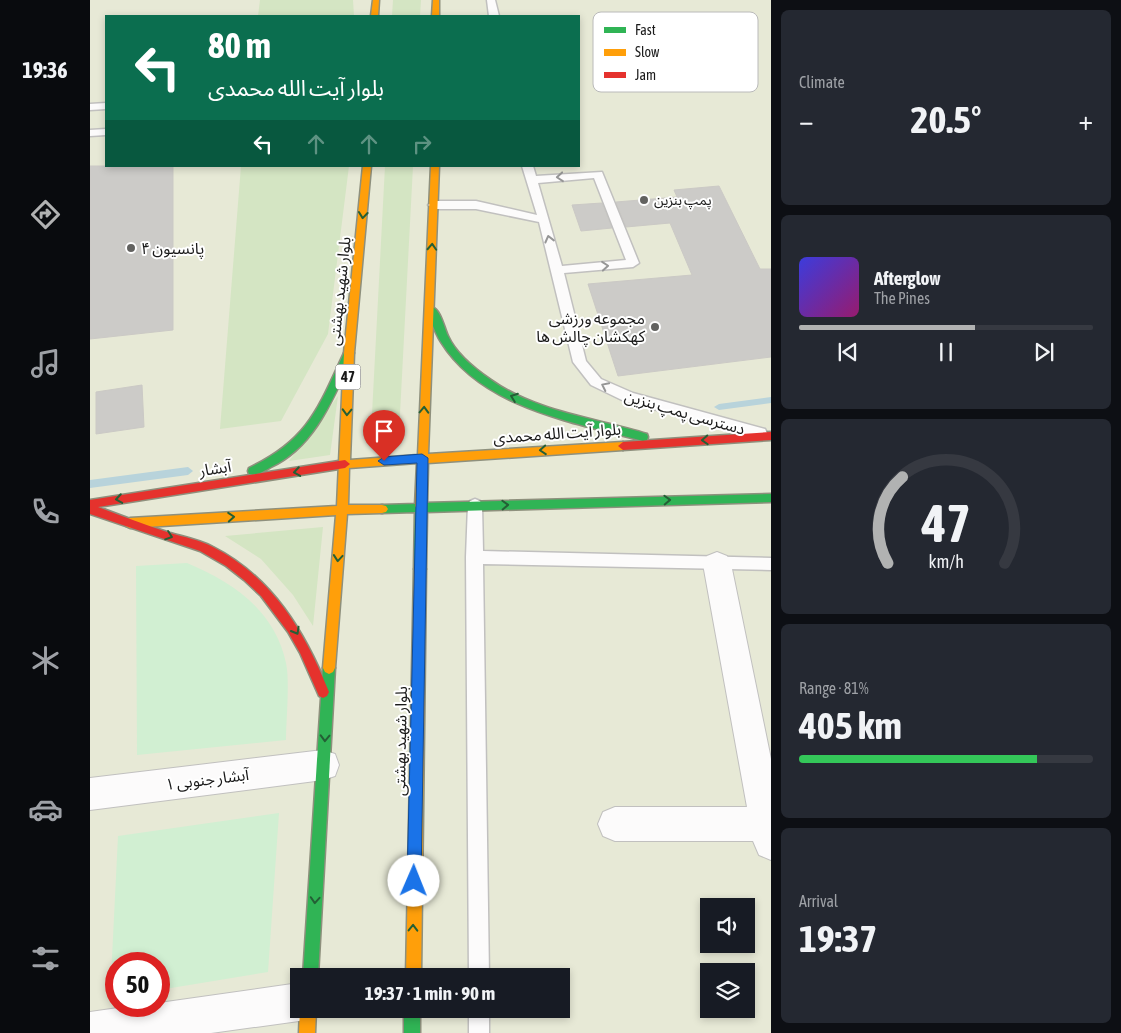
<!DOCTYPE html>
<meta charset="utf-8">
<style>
body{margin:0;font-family:"Asap Condensed","Noto Sans Arabic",sans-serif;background:#242831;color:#f1f3f6;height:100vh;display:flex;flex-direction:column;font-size:19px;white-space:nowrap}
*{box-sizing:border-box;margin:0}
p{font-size:16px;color:#9ea1a6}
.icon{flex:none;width:28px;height:28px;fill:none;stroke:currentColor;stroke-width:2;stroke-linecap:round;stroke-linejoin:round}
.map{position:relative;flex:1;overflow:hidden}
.side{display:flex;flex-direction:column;gap:10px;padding:10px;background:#0d0f14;width:350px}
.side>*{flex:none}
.top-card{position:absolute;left:15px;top:15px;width:475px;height:152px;border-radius:0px;box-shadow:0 2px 8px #0003;background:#0b6e4f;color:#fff;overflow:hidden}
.buttons{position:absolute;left:610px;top:898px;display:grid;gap:10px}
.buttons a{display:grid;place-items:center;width:55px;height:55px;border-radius:0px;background:#171b24;box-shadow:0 2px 8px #0003;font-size:25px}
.speed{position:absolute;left:15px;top:952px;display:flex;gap:10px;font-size:25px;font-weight:700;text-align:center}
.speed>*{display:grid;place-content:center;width:65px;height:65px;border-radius:50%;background:#171b24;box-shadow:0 2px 8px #0003;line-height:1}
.speed .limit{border:8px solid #d22;background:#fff;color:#111}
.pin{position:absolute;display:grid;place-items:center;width:42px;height:42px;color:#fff;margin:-51px -21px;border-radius:50% 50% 50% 0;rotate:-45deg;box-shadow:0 0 5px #0007}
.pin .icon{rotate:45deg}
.me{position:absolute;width:55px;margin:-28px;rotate:1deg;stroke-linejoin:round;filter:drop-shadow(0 0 4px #0008)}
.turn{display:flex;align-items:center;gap:18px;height:105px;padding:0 20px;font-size:22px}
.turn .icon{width:65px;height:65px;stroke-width:2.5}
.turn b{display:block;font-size:35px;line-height:42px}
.lanes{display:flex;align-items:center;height:48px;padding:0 20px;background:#0003;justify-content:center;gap:25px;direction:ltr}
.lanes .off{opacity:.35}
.big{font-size:38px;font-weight:700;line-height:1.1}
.side .widget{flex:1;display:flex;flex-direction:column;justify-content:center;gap:8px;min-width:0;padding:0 18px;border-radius:8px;background:#242831}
.side .dial{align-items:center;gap:0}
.dial svg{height:130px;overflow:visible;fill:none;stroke:#363941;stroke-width:7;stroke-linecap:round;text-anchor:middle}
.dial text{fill:#f1f3f6;stroke:none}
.song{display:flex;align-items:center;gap:15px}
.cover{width:60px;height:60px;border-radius:8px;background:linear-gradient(135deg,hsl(240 70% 55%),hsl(320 70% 35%))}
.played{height:5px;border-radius:2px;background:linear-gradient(90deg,#b1b2b2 60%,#363941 60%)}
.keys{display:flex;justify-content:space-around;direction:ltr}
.heat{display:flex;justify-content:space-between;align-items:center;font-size:28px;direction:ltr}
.charge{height:8px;border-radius:4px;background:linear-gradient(90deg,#34c759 81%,#363941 0)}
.trip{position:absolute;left:200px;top:968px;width:280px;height:50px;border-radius:0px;background:#171b24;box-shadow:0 2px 8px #0003;font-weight:700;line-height:50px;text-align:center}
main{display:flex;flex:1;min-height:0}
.tab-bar{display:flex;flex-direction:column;width:90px;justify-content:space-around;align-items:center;background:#090b0e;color:#9ea1a6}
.tab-bar .icon{width:35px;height:35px}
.tab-bar .selected{color:#b1b2b2}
.tab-bar b{font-size:22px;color:#f1f3f6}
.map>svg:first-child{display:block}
.farmland{fill:#e7e9d6;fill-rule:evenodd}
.grass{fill:#d4e5c3}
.park{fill:#d1efd2}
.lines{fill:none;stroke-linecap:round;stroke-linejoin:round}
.stream{fill:#b8d3db;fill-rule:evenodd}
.building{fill:#cccbc8;stroke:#cbc9c5}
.lane-casing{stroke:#c1c0bf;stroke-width:3}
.street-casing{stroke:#c1c0bf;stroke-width:2}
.fast-casing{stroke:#8e907d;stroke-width:3}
.slow-casing{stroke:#8e907d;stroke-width:3}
.jam-casing{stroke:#8e907d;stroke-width:3}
.lane{fill:#fcfbfb;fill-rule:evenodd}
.street{fill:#fcfbfb;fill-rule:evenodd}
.fast{fill:#30b455;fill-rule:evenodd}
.slow{fill:#ff9f0a;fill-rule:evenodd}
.jam{fill:#e5322d;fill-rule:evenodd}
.oneway{stroke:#969696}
.oneway2{stroke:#245f35}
.route{fill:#1a73e8;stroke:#114b97}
.poi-dot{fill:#626260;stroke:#fff;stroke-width:2}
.labels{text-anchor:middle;stroke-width:4;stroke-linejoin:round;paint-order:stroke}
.far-poi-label{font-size:14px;fill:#1a1a1a;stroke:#fff;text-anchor:start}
.shield{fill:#fff;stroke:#5f5f5f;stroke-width:1}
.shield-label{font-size:15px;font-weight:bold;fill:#1a1a1a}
.poi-label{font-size:16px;fill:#1a1a1a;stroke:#fff;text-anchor:start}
.street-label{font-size:16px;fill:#1a1a1a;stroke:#fff}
.key{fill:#fff;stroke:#bababa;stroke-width:1}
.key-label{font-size:14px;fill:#1a1a1a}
</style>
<main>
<nav class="tab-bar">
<b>19:36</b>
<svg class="icon selected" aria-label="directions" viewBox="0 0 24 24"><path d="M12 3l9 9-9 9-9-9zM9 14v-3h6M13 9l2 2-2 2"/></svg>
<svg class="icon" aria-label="music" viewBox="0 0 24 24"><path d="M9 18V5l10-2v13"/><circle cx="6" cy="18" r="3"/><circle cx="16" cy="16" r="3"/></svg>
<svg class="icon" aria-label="phone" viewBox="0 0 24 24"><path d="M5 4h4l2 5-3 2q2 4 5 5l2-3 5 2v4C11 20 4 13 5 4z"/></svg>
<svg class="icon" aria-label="climate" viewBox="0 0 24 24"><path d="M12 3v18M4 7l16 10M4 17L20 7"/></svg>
<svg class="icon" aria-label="car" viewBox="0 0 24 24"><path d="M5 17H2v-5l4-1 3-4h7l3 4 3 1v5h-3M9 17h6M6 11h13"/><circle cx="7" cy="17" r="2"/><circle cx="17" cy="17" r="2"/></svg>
<svg class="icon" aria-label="filters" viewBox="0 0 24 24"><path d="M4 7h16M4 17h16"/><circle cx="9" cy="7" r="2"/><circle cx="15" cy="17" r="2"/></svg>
</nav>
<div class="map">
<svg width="681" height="1033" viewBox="0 0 681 1033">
<rect width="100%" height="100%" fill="#e8e7e3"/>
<path class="farmland" d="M 0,0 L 681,0 L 681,1033 L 0,1033 ZM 16,16 L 489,16 L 489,166 L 16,166 ZM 619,906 L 656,906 L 656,944 L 619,944 ZM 26,964 L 69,964 L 69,1006 L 26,1006 ZM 619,971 L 656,971 L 656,1009 L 619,1009 ZM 209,976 L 471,976 L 471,1009 L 209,1009 Z"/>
<g class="grass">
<polygon points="170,0 263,0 264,16 168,16"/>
<polygon points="303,0 331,0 330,16 302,16"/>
<polygon points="151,166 259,166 238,334 191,421 130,429"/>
<polygon points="295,166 323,166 309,433 301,431 281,433"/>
<polygon points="248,396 240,455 199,461"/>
<polygon points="233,527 223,626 203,595 171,559 135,536"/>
</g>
<g class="park">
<path d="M 97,563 C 143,582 185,611 196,663 C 200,681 196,720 196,740 L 47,755 L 46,566 Z"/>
<polygon points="189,813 178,972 69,990 69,964 26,964 26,997 20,998 28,836"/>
</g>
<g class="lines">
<g class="stream">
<polygon points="681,397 681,403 629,410 624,407 629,404"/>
<polygon points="98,467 103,471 98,475 0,488 0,480"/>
</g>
</g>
<g class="building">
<polygon points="0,166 83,166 83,330 0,339"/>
<polygon points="629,186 670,269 681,269 681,357 528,376 498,284 602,275 580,223 536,227 526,202 587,197 584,190"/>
<polygon points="512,203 522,228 491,231 482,205"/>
<polygon points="52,385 54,427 6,434 6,392"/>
</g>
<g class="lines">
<g class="lane-casing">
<g id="lane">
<polygon points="397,0 405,0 409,16 399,16"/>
<polygon points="16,103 16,109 0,110 0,104"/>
<polygon points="16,129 16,135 0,136 0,130"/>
<path d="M 432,166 L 443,166 L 446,176 L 512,172 L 549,263 L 543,267 L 474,273 L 496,361 L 511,379 L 543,393 L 675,429 L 677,433 L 675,437 L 670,438 L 534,401 L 501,385 L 483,362 L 449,222 L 386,209 L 344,209 L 338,205 L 344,201 L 386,201 L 447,215 ZM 504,178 L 536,260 L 472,266 L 448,183 Z"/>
<polygon points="385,499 390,501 392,505 393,551 681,558 681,570 393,564 399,976 379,976 376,557 378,505 380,501"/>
<rect x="379" y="1009" width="20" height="24"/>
</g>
</g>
<g class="street-casing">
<g id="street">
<polygon points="627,552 637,556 641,564 681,759 681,860 669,855 663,841 525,841 513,836 508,824 513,812 525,807 657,807 613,564 617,556"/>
<polygon points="233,750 245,754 249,765 245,776 233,780 0,810 0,778"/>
<polygon points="209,983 209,1009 225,1009 222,1015 209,1021 121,1033 0,1033 0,1012 42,1006 69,1006 69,1003"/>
</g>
</g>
<g class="fast-casing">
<g id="fast">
<path d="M 342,307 C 351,310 354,328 358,336 C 366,354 385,369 401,380 C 446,412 505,418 557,434 L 558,437 L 557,440 L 553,441 C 483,422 392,408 351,342 C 345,333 341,320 337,310 Z"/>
<path d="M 259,350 L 264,353 C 244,396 226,446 181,467 C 174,471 167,476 159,474 L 158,471 L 159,468 C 218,440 228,409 254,353 Z"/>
<polygon points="681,494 681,502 337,512 336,569 334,572 330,574 326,572 324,569 325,512 292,513 288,512 286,509 288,506 292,505 327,504 331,502 335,503"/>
<polygon points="239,662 243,664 245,668 228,976 213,976 233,668 235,664"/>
<rect x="314" y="1009" width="16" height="24"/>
</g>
</g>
<g class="slow-casing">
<g id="slow">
<polygon points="283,0 289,0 288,16 281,16"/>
<polygon points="343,0 349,0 349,16 342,16"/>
<polygon points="273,166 281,166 264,353 260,460 328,455 341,166 349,166 338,454 533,442 538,446 533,450 338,463 337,506 335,509 327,509 325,506 327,463 259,468 258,505 292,505 296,506 298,509 296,512 292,513 257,514 245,668 243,672 239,674 235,672 233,668 246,515 40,528 36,526 34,523 36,520 40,518 247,506 254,353"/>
<polygon points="330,564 334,566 336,569 331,976 316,976 324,569 326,566"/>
<polygon points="210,1009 226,1009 225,1033 209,1033"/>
</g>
</g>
<g class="jam-casing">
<g id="jam">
<polygon points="681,432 681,440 533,450 528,446 533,442"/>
<path d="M 255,460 L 260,464 L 255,468 L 8,507 C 32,516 55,525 80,533 C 94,537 110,540 123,547 C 182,577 215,632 239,692 L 237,696 L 233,698 L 229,696 L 210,653 L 198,632 L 171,596 L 154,580 L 136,566 L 110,551 L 0,514 L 0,500 Z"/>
</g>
</g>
<use href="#lane" class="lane"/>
<use href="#street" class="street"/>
<use href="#fast" class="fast"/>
<use href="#slow" class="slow"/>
<use href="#jam" class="jam"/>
</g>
<defs><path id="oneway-chevron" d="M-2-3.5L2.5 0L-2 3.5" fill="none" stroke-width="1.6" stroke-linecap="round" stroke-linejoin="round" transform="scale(1.25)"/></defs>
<g class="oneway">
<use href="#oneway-chevron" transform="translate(470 177) rotate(175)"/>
<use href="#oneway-chevron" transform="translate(459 239) rotate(-104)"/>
<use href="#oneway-chevron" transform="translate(515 266) rotate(-5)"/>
<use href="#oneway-chevron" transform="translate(515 386) rotate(-154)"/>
</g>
<g class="oneway2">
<use href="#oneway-chevron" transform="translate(273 215) rotate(96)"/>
<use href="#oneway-chevron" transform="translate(342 247) rotate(-87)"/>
<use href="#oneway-chevron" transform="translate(424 397) rotate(-160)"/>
<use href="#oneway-chevron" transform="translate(334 410) rotate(-88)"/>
<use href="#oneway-chevron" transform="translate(257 412) rotate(92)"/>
<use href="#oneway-chevron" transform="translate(615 440) rotate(177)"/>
<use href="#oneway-chevron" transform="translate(453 450) rotate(176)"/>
<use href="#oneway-chevron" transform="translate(207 472) rotate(171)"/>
<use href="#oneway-chevron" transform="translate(29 499) rotate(171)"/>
<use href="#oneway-chevron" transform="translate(577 500) rotate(-2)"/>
<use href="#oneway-chevron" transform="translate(415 505) rotate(-2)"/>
<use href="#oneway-chevron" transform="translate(141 517) rotate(-4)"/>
<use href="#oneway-chevron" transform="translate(79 536) rotate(19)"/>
<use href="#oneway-chevron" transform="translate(248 558) rotate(95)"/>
<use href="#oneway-chevron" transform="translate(206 631) rotate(60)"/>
<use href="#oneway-chevron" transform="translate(235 738) rotate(92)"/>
<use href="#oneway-chevron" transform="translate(225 900) rotate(94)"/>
<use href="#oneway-chevron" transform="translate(323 928) rotate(-89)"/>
</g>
<polygon class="route" points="332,454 338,458 331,881 329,886 324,888 319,886 317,881 327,463 294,465 288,461 294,457"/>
<g class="poi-dot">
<circle cx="554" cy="200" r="5"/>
<circle cx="41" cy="248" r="5"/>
<circle cx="565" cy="327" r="5"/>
</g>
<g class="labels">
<g class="far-poi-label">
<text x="564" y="205">پمپ بنزین</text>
</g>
<rect class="shield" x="245.5" y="364.5" width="25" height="25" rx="4"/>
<g class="shield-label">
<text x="258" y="382">47</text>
</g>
<g class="poi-label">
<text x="51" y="254">پانسیون ۴</text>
<text x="555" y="324" text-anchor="end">مجموعه ورزشی<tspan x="555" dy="18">کهکشان چالش ها</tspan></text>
</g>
<g class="street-label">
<text transform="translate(249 291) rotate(-84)" y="6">بلوار شهید بهشتی</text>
<text transform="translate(595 412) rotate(16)" y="6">دسترسی پمپ بنزین</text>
<text transform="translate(467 433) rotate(-4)" y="6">بلوار آیت الله محمدی</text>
<text transform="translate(125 468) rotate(-9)" y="6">آبشار</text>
<text transform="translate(310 741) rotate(-89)" y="6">بلوار شهید بهشتی</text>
<text transform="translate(117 779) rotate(-7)" y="6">آبشار جنوبی ۱</text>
</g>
</g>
<rect x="503" y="12" width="165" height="80" rx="8" class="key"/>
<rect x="514" y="27" width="22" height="6" fill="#30b455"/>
<rect x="514" y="49" width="22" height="7" fill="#ff9f0a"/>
<rect x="514" y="72" width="22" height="6" fill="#e5322d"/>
<g class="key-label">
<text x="545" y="35">Fast</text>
<text x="545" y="57">Slow</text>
<text x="545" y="80">Jam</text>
</g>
</svg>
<div class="buttons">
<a><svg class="icon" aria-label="sound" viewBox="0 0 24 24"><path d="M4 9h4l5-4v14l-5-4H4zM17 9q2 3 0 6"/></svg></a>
<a><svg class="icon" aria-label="layers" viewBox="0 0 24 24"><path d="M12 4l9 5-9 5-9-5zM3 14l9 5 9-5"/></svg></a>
</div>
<div class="speed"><div class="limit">50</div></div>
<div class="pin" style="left:294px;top:461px;background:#d93025"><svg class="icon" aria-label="arrive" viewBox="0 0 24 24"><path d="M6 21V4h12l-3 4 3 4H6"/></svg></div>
<svg class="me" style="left:324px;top:881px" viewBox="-20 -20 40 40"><circle r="19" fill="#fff"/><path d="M0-13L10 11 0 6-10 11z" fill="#1a73e8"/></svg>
<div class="trip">19:37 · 1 min · 90 m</div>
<div class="top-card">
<div class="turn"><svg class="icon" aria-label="left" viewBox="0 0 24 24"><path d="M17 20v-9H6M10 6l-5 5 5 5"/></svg><div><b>80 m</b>بلوار آیت الله محمدی</div></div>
<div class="lanes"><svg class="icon" aria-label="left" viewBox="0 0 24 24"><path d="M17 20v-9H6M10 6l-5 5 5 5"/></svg><svg class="icon off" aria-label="ahead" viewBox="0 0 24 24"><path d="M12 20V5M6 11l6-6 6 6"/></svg><svg class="icon off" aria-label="ahead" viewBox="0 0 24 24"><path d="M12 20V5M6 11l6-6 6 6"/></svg><svg class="icon off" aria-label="right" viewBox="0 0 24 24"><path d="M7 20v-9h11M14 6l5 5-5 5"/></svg></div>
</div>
</div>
<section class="side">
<div class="widget"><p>Climate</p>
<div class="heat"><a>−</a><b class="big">20.5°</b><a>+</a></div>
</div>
<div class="widget">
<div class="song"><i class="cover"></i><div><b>Afterglow</b><p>The Pines</p></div></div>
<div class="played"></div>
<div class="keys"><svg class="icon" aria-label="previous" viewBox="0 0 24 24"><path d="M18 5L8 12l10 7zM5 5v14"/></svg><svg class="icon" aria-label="pause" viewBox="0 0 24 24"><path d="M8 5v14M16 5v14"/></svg><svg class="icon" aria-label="next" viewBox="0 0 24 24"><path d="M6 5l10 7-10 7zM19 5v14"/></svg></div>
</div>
<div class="widget dial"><svg viewBox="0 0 100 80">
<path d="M14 69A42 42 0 1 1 86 69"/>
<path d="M14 69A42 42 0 0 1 23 16" stroke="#b1b2b2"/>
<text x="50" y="56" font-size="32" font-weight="700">47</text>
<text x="50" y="72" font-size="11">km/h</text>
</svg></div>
<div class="widget"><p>Range · 81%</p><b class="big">405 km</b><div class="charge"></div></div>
<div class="widget"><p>Arrival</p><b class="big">19:37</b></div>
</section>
</main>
